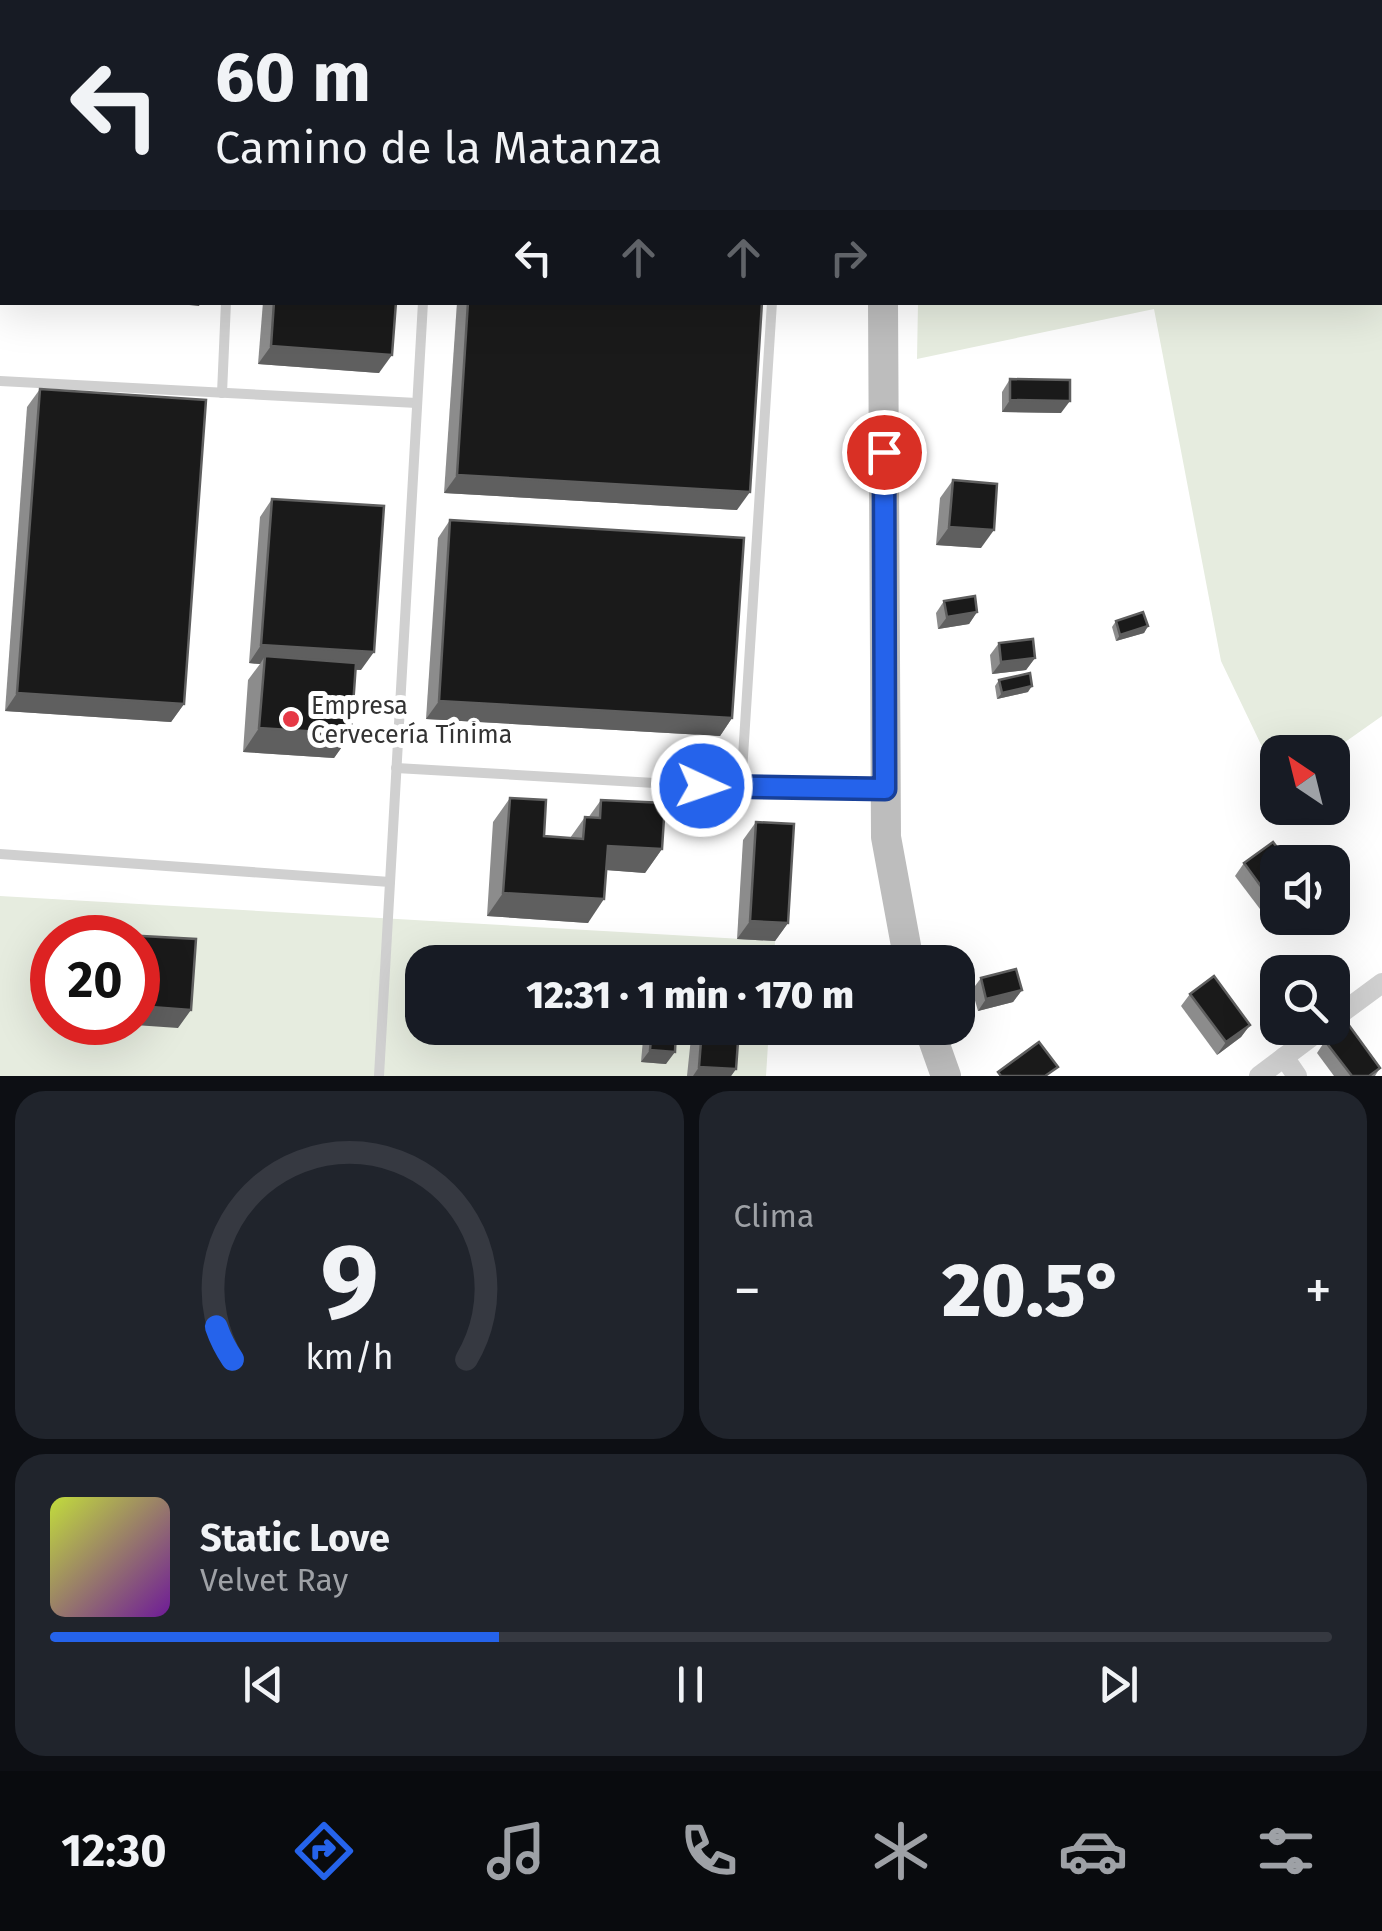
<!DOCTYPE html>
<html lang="es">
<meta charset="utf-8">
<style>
body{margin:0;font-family:"Fira Sans",sans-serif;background:#20242c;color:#f1f3f6;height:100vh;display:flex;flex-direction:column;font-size:38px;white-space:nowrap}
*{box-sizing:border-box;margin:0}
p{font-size:32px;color:#9ea1a6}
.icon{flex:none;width:55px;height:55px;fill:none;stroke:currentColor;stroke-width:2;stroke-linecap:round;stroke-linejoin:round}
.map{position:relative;height:1076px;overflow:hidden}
.details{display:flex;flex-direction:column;gap:15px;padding:15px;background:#0d0f14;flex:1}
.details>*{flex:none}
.top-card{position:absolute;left:0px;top:0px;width:1382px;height:305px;box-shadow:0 10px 40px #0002;background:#171b24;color:#f1f3f6;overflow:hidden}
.needle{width:65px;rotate:325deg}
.tools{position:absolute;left:1260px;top:735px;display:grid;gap:20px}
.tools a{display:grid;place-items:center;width:90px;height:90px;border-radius:20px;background:#171b24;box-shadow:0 10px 40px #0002;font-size:50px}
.speed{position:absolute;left:30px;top:915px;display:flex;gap:20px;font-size:50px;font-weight:700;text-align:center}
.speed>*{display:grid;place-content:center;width:130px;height:130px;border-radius:50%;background:#171b24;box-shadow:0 10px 40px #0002;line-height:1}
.speed .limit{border:15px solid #d22;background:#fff;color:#111}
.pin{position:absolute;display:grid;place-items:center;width:85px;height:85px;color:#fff;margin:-42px;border:5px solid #fff;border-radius:50%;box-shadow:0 2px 10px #0007}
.me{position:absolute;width:110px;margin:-55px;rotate:93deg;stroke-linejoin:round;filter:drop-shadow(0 0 8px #0008)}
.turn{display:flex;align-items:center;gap:35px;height:210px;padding:0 50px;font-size:45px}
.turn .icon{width:130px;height:130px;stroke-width:2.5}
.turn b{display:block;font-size:70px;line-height:85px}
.lanes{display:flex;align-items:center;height:95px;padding:0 50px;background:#0003;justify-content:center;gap:50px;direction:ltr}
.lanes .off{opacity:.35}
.big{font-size:75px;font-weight:800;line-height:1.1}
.details .widget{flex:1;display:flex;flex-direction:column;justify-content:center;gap:15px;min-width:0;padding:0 35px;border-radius:30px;background:#20242c}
.details .dial{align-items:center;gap:0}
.dial svg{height:260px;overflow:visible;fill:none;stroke:#363941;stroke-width:7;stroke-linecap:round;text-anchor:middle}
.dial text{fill:#f1f3f6;stroke:none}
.song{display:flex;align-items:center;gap:30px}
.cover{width:120px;height:120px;border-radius:15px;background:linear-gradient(135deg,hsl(70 70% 55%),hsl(280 70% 35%))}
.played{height:10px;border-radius:5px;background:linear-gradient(90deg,#2563eb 35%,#363941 35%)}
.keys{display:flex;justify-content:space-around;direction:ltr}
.heat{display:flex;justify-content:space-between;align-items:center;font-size:55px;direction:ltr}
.details .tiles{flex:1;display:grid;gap:15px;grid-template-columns:1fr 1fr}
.widget:last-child{grid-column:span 2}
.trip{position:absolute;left:405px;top:945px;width:570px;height:100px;border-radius:30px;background:#171b24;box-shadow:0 10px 40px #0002;font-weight:800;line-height:100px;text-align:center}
.dock{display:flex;height:160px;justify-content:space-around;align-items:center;background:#090b0e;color:#9ea1a6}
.dock .icon{width:70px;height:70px}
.dock .current{color:#2563eb}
.dock b{font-size:45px;color:#f1f3f6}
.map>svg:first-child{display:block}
.green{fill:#e6ecdf;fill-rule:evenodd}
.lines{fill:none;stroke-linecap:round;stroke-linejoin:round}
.lane{stroke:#d0d0d0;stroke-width:10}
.street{stroke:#d0d0d0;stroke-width:20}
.secondary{stroke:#bdbdbd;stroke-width:30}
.wall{fill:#8c8c8c}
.shaded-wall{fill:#5f5f5f}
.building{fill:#1a1a1a;stroke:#5f5f5f;stroke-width:2.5}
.route-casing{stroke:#184099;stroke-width:25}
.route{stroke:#2563eb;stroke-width:18}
.poi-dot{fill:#e63946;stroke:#fff;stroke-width:4}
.labels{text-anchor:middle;stroke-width:10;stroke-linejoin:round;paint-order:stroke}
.poi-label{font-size:25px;fill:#333;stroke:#fff;text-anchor:start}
</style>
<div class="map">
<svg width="1382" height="1076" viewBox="0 0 1382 1076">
<rect width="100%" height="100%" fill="#fff"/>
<g class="green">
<polygon points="0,0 1382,0 1382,716 1331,752 1278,752 1277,778 1221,661 1154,309 917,359 918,303 1380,302 1380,2 2,2 2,26"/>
<path d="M 0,896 L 775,941 L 774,962 L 422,962 L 422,1028 L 769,1028 L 766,1076 L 0,1076 ZM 52,938 L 138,938 L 138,1022 L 52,1022 Z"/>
</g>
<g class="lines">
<g class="lane">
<polyline points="0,68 2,67"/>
<polyline points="0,381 417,403"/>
<polyline points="222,393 226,302"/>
<polyline points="396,768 741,788 772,302"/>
<polyline points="741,788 885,789"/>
<polyline points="0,854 390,882"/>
<polyline points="379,1076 423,302"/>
</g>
<g class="street">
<polyline points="832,0 834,2"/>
<polyline points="1332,1020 1382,983"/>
<polyline points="1284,1057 1297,1076"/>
<polyline points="1259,1076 1323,1028"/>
</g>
<g class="secondary">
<polyline points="881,2 881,0"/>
<polyline points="883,302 886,837 909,962"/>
<polyline points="929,1028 946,1076"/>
</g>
</g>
<g class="wall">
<polygon points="263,302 396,302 379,373 258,364"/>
<polygon points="457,302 762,302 737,510 444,493"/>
<polygon points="1010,379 1061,413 1002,412 1002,392"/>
<polygon points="40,389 184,704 171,722 5,711 27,407"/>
<polygon points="953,480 981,548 936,545 940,498"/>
<polygon points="272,499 361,670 356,670 351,734 334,758 243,752 248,680 260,664 249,663 260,517"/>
<polygon points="450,520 732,718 720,736 426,719 438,538"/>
<polygon points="944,601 977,612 969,624 938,629 936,613"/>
<polygon points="1116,621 1148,626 1144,633 1116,641 1112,627"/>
<polygon points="999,643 1035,658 1026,670 992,674 990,655"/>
<polygon points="999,680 1028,692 997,699 995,686"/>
<polygon points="510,798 544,836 570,838 585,817 588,818 601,800 662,849 645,873 607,870 588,923 487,916 493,822"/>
<polygon points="756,822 788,923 775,941 737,939 743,840"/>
<polygon points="1244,863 1278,902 1263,913 1235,876"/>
<polygon points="981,978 1022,990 1013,1002 978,1011 972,990"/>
<polygon points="1190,994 1250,1025 1241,1037 1217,1055 1181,1006"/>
<polygon points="644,1028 676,1028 666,1064 641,1062"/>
<polygon points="692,1028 739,1028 736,1069 731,1076 687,1076"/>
<polygon points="1325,1041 1380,1068 1375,1076 1334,1076 1317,1053"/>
</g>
<g class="shaded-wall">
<polygon points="160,302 201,302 199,306"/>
<polygon points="271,346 392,355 379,373 258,364"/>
<polygon points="1010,400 1070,401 1061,413 1002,412"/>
<polygon points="457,475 750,492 737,510 444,493"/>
<polygon points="949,527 994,530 981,548 936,545"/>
<polygon points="977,612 969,624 938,629 947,617"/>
<polygon points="1148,626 1144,633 1116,641 1120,635"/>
<polygon points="261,645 374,652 361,670 264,664 265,656 260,664 249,663"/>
<polygon points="1035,658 1026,670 992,674 1001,662"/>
<polygon points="1032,686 1028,692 997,699 1002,693"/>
<polygon points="17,693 184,704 171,722 5,711"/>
<polygon points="439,701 732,718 720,736 426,719"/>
<polygon points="259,728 351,734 334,758 243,752"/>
<polygon points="608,846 662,849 645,873 592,869"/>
<polygon points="503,893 604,899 588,923 487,916"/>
<polygon points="1278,896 1278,902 1263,913 1271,900"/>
<polygon points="750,921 788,923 775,941 737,939"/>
<polygon points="1022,990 1013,1002 978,1011 986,999"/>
<polygon points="138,1006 191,1010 178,1028 106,1023 138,1022"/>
<polygon points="1250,1025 1241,1037 1217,1055 1226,1042"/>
<polygon points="650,1050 675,1052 666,1064 641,1062"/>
<polygon points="699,1067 736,1069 731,1076 693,1076"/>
</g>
<g class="building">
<polygon points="274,302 396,302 392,355 271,346"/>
<polygon points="468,302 762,302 750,492 457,475"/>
<polygon points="1010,379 1070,380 1070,401 1010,400"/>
<polygon points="40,389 206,400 184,704 17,693"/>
<polygon points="953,480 997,484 994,530 949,527"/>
<polygon points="272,499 384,506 374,652 261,645"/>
<polygon points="450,520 744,538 732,718 439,701"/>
<polygon points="975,596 977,612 947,617 944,601"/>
<polygon points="1143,612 1148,626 1120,635 1116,621"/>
<polygon points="1033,639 1035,658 1001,662 999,643"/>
<polygon points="265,656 356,663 351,734 259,728"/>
<polygon points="1030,673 1032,686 1002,693 999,680"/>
<polygon points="510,798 546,800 544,836 583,839 585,817 600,818 601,800 665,803 662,849 608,846 604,899 503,893"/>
<polygon points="756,822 794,824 788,923 750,921"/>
<polygon points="1273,842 1288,862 1278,862 1278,896 1271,900 1244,863"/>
<polygon points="124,935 196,939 191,1010 138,1006 138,938 124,938"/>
<polygon points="1016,969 1022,990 986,999 981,978"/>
<polygon points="1214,976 1250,1025 1226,1042 1190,994"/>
<polygon points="1348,1024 1380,1068 1369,1076 1352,1076 1325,1041"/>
<polygon points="652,1028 676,1028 675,1052 650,1050"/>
<polygon points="702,1028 739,1028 736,1069 699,1067"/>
<polygon points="1039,1042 1058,1067 1045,1076 1001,1076 998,1072"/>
</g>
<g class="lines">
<g class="route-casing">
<polyline id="route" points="702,786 885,789 884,452"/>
</g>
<use href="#route" class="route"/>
</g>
<circle class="poi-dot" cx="291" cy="719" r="10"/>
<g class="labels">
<g class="poi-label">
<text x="311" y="714">Empresa<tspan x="311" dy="29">Cervecería Tínima</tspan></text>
</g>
</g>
</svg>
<div class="tools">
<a><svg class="needle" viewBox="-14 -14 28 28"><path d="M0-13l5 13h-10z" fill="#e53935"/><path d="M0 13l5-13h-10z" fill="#9ea1a6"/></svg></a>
<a><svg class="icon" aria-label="sound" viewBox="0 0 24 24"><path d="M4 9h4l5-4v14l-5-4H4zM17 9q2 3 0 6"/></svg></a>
<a><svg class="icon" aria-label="search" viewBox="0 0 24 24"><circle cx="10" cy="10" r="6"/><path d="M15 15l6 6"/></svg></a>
</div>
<div class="speed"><div class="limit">20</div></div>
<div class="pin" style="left:884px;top:452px;background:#d93025"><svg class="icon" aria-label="arrive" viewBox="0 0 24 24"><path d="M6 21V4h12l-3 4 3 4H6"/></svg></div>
<svg class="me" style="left:702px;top:786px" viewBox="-20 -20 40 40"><circle r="17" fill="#2563eb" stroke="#fff" stroke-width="3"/><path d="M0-11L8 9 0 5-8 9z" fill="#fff"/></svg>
<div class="trip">12:31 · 1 min · 170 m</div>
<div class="top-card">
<div class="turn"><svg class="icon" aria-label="left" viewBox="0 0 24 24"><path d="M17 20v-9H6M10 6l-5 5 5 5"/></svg><div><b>60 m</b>Camino de la Matanza</div></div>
<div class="lanes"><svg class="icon" aria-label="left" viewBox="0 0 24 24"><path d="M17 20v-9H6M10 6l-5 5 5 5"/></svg><svg class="icon off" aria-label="ahead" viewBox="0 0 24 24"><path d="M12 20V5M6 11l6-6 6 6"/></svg><svg class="icon off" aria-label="ahead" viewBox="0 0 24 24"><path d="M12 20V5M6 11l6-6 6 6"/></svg><svg class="icon off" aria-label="right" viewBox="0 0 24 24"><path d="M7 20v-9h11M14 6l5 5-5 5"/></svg></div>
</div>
</div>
<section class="details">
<div class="tiles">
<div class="widget dial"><svg viewBox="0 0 100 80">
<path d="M14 69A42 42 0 1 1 86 69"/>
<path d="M14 69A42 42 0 0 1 9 59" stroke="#2563eb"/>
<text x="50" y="56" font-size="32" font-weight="700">9</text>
<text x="50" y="72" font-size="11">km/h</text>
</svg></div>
<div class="widget"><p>Clima</p>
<div class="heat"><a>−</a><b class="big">20.5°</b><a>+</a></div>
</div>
<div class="widget">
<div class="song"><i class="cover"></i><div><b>Static Love</b><p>Velvet Ray</p></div></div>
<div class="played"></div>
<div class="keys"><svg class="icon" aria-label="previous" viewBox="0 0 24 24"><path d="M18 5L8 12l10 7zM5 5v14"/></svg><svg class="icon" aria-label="pause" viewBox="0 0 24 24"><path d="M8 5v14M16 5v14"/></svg><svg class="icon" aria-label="next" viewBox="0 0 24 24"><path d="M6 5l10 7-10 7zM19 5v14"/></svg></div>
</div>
</div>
</section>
<nav class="dock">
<b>12:30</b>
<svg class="icon current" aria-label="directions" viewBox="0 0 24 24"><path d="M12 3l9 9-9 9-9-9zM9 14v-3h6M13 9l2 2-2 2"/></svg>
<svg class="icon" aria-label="music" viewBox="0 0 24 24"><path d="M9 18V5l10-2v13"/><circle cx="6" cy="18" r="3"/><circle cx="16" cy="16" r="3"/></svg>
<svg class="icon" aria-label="phone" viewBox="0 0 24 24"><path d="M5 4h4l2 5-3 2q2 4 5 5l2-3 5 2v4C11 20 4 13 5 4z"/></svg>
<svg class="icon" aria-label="climate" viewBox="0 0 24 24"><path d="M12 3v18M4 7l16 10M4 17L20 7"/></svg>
<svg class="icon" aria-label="car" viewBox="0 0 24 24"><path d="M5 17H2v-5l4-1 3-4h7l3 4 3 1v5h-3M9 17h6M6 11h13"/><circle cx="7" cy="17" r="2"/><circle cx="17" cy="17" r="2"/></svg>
<svg class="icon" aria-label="filters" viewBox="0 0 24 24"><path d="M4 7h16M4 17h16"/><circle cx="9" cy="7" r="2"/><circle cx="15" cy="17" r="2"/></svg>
</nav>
